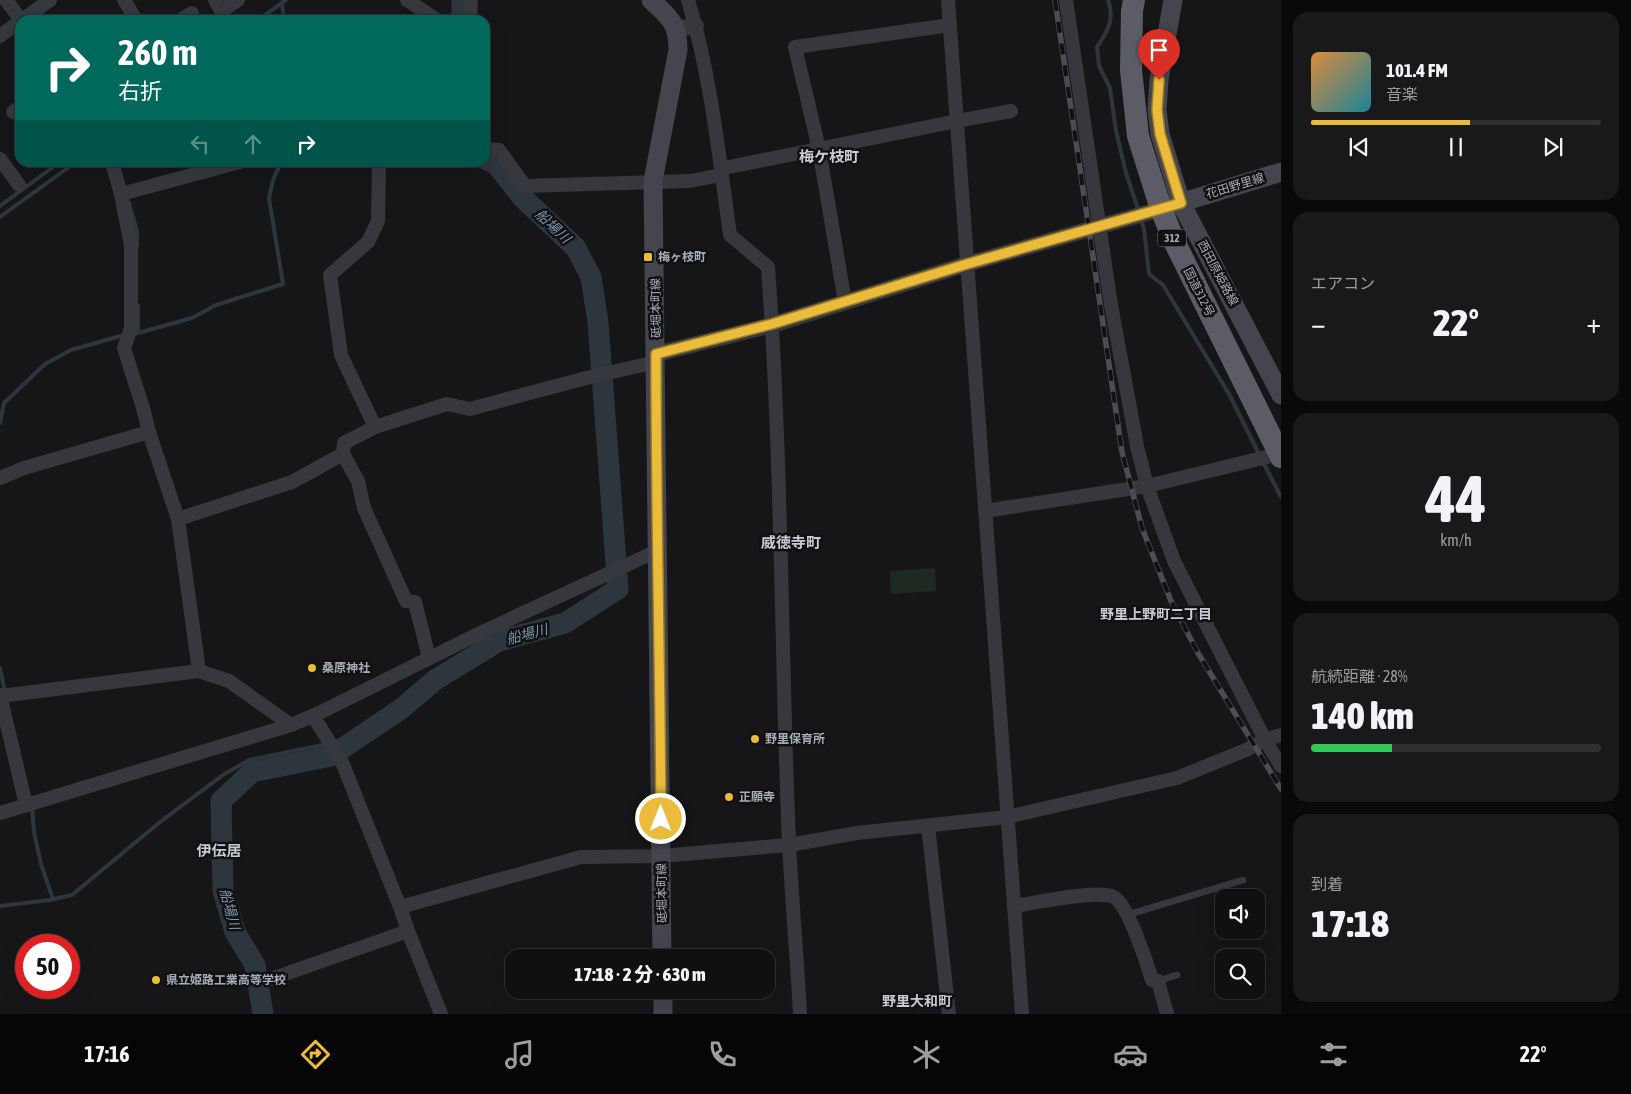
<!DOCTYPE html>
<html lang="ja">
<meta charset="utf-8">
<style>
body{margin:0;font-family:"Asap Condensed","Noto Sans JP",sans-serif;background:#19191b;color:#f1f3f6;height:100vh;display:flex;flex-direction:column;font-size:19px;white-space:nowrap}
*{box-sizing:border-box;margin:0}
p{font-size:16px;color:#9c9d9f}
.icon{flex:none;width:28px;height:28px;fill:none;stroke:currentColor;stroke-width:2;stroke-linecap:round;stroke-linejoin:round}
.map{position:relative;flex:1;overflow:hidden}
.side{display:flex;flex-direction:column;gap:12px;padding:12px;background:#09090a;width:350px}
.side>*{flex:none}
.hud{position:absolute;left:15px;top:15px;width:475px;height:152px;border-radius:15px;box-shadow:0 5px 20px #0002,0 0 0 1px #303032;background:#00695c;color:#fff;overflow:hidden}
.fabs{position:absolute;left:1215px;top:889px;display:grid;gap:10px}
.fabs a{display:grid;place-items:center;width:50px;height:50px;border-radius:10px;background:#101012;box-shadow:0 5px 20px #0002,0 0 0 1px #303032;font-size:25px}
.speed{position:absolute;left:15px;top:934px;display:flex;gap:10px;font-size:25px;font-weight:700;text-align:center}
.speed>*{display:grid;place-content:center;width:65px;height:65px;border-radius:50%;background:#101012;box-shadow:0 5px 20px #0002,0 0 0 1px #303032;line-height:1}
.speed .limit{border:8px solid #d22;background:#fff;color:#111}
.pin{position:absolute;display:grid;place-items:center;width:42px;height:42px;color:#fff;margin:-51px -21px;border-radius:50% 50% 50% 0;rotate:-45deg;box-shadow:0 0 5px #0007}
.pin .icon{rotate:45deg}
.me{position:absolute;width:55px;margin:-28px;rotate:0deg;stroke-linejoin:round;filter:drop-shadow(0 0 4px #0008)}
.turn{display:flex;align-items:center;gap:18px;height:105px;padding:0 20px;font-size:22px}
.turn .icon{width:65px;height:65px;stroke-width:2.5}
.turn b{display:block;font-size:35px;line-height:42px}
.lanes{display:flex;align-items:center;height:48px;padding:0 20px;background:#0003;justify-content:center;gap:25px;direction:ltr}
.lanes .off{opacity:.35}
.big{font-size:38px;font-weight:800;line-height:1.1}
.side .tile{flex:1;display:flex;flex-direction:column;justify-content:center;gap:8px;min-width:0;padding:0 18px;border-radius:15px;background:#19191b}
.side .dial{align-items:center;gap:0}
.dial b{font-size:65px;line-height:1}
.song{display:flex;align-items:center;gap:15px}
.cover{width:60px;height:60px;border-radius:8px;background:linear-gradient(135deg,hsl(30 70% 55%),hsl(190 70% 35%))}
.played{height:5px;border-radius:2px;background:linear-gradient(90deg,#ebbc3b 55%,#303032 55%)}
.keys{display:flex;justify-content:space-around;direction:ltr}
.heat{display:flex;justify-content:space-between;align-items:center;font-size:28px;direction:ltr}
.charge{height:8px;border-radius:4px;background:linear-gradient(90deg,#34c759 28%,#303032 0)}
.trip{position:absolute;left:505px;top:949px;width:270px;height:50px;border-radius:15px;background:#101012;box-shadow:0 5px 20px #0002,0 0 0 1px #303032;font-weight:800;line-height:50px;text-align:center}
.tab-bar{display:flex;height:80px;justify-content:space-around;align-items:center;background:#060607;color:#9c9d9f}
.tab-bar .icon{width:35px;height:35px}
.tab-bar .on{color:#ebbc3b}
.tab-bar b{font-size:22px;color:#f1f3f6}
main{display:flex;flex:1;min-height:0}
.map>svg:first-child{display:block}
.green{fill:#202822}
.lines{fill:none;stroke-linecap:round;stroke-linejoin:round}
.stream{stroke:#2e363d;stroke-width:4}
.river{stroke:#2e363d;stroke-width:21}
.service{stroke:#37383d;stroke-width:7}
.minor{stroke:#37383d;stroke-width:14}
.tertiary{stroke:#37383d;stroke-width:16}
.secondary{stroke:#45464d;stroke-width:19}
.trunk{stroke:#5b5c65;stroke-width:22}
.rail-casing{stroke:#4c4d54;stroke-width:5.5}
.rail{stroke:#111113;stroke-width:4;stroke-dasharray:11;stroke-linecap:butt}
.route-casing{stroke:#997a26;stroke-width:12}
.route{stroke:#ebbc3b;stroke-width:9}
.poi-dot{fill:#ebbc3b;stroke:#111113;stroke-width:2}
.labels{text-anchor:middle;stroke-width:5;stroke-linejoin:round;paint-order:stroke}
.shield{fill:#111113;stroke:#7b7e86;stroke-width:1}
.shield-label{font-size:11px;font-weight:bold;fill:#a8acb7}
.street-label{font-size:12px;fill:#a8acb7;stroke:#111113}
.poi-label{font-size:12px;font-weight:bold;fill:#a8acb7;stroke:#111113;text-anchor:start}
.water-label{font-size:14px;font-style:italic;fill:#8197b1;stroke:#111113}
.neighbourhood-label{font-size:14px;font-weight:bold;fill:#c9cbd4;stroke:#111113}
.quarter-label{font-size:15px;font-weight:bold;fill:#c9cbd4;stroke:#111113}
</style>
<main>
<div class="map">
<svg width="1281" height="1014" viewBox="0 0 1281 1014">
<rect width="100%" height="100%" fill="#161618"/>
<polygon class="green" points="935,568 936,591 891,594 890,571"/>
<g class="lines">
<g class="stream">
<path d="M 1108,0 C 1115,19 1108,31 1097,47 L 1099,66 L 1110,88 L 1116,131 L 1126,173 L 1139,212"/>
<polyline points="282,3 284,20"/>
<polyline points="258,20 286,0"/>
<polyline points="129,203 137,231 137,245"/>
<polyline points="0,206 60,162"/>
<polyline points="0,217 76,162"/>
<polyline points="1141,219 1144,229 1149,274 1163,285 1229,394 1260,456"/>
<polyline points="138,333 192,318 216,305 283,284 269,198 273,180 281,162"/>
<polyline points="133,334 138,333 138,305"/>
<polyline points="0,423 4,403 45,364 71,350 124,335"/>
<polyline points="1263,462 1281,497"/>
<polyline points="0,668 5,692"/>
<polyline points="333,742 342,740 366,724 401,709"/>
<polyline points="32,806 34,832 41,864 53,899"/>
<polyline points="0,906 50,900 72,895 160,822 223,775 249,760 327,744"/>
</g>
<g class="river">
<polyline points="459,20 462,14 462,0"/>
<polyline points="263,1014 255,965 235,932 223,890 221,801 252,772 331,756 401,709 435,680 499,641 565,623 618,589 598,322 591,277 576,248 522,197 496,164 485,159"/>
</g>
<g class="service">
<polyline points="1127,915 1243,880"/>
<polyline points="1158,981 1177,975"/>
</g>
<g class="minor">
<polyline points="6,0 21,20"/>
<polyline points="124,0 136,20"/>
<polyline points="215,0 226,20"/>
<polyline points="407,0 437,20"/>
<path d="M 688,0 C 711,76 719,156 730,235 L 768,267 C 782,460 781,652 789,844 C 792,901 797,958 800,1014"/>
<polyline points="948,0 1022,1014"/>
<polyline points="1066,0 1111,305 1137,446 1147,486 1174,561 1265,740 1281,766"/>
<polyline points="221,11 238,0"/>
<polyline points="22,20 50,0"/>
<polyline points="181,20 192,13"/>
<polyline points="470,20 471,0"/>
<polyline points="0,36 20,21"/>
<polyline points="13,112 20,107"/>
<polyline points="485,149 499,150 525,186 690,181 721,175"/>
<polyline points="0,159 19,185"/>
<polyline points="112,162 121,194 131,246 131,328 124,348 143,408 149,432 178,519 199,671 229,681 291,725"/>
<polyline points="721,175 724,168 957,121 1011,111"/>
<polyline points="121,194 240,162"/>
<polyline points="845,302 819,149 795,47 950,25"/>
<polyline points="375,427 341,355 330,275 368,242 378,221 379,162"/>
<polyline points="343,454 358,481 364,508 406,601 415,602 429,658"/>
<polyline points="0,478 24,468 149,432"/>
<polyline points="985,511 1147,486 1279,454"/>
<polyline points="178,519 292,482 343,454 344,443 375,427 447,404 470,409 590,377 656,362"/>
<polyline points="0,695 26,805"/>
<polyline points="0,696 199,671"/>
<polyline points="313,716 342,762 400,907 408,931 441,1014"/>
<polyline points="0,813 291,725 317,714 478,634 657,551"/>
<polyline points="928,826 949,1014"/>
<path d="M 1014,906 C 1035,903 1098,889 1114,897 C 1128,905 1147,963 1152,980 L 1158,981 L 1167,1014"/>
<polyline points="400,907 581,857 661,856 789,845 857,833 1007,817 1177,778 1246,750 1265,740 1281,735"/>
<polyline points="268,980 408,931"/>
</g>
<g class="tertiary">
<polyline points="675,29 696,26"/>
<polyline points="656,354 772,325 967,264 1161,209"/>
</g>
<g class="secondary">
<path d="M 651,0 C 670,18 678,23 678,50 L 653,181 L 662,958"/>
<polyline points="1173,0 1159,80 1157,110 1160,134 1181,203 1281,395"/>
<polyline points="1170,206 1281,172"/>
<polyline points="663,990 663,1014"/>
</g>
<polyline class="trunk" points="1134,0 1132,11 1131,70 1138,136 1161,209 1175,243 1281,457"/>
<g class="rail-casing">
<polyline id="rail" points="1055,0 1122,452 1142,528 1171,601 1198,653 1281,789"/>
</g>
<use href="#rail" class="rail"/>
</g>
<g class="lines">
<g class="route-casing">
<path id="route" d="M 661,819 C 660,664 656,509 656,354 L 772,324 L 967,264 L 1181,203 L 1160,134 L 1157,110 L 1159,80"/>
</g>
<use href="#route" class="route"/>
</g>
<g class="poi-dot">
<rect x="643" y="252" width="10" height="10" rx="2.5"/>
<circle cx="312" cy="668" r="5"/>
<circle cx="755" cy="739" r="5"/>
<circle cx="729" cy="797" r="5"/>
<circle cx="156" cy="980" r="5"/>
</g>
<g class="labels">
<rect class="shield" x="1158" y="229.5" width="28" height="17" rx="4"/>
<g class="shield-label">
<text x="1172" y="242">312</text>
</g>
<g class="street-label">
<text transform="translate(1235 186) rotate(-17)" y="4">花田野里線</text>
<text transform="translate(1218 273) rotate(62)" y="4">西田原姫路線</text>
<text transform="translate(1199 292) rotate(63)" y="4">国道312号</text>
<text transform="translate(656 308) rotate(-91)" y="4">砥堀本町線</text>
<text transform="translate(662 893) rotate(-91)" y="4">砥堀本町線</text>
</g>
<g class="poi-label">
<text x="658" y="261">梅ヶ枝町</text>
<text x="322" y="672">桑原神社</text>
<text x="765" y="743">野里保育所</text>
<text x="739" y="801">正願寺</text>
<text x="166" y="984">県立姫路工業高等学校</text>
</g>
<g class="water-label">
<text transform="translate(553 226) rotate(43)" y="5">船場川</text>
<text transform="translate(527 634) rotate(-15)" y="5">船場川</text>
<text transform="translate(230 909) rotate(75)" y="5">船場川</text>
</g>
<g class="neighbourhood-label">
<text x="1156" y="619">野里上野町二丁目</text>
<text x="917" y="1006">野里大和町</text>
</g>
<g class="quarter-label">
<text x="829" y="162">梅ケ枝町</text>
<text x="791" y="548">威徳寺町</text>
<text x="219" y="856">伊伝居</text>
</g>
</g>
</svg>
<div class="fabs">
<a><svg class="icon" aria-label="sound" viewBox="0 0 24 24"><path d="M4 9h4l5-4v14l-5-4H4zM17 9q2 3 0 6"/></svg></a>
<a><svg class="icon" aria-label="search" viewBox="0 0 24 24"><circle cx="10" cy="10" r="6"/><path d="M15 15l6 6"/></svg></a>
</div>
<div class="speed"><div class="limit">50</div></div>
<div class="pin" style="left:1159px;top:80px;background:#d93025"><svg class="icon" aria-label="arrive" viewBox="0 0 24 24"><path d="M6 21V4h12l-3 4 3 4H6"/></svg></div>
<svg class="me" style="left:661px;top:819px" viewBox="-20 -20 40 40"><circle r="17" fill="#ebbc3b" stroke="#fff" stroke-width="3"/><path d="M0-11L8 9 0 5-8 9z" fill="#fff"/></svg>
<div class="trip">17:18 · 2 分 · 630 m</div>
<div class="hud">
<div class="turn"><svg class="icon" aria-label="right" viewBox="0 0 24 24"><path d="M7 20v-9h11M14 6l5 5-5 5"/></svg><div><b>260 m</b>右折</div></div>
<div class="lanes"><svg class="icon off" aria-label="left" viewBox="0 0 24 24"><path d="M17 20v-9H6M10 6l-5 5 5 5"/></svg><svg class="icon off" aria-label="ahead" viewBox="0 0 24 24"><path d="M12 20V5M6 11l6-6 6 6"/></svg><svg class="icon" aria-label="right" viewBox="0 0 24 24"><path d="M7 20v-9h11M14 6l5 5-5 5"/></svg></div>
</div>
</div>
<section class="side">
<div class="tile">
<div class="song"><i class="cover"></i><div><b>101.4 FM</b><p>音楽</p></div></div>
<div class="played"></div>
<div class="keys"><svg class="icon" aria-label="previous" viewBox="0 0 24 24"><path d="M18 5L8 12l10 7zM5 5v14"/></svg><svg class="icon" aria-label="pause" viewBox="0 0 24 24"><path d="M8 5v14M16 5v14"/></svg><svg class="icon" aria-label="next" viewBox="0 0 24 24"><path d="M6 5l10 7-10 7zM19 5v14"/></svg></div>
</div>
<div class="tile"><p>エアコン</p>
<div class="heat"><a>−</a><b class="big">22°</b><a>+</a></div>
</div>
<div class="tile dial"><b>44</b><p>km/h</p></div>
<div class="tile"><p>航続距離 · 28%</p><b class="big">140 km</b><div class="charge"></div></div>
<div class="tile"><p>到着</p><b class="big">17:18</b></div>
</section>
</main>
<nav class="tab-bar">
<b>17:16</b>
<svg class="icon on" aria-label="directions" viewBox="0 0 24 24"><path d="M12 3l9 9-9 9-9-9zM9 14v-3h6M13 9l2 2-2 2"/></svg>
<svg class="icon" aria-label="music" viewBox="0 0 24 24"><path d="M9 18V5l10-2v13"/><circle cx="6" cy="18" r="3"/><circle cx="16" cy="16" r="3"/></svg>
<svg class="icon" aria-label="phone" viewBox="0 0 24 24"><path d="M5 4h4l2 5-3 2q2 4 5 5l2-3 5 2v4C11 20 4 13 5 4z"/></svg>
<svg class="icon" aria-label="climate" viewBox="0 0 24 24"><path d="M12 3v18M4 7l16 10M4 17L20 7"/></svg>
<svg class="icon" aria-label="car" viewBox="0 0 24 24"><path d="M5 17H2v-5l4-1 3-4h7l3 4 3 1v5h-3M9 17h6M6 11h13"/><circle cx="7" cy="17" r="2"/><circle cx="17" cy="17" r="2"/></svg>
<svg class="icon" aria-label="filters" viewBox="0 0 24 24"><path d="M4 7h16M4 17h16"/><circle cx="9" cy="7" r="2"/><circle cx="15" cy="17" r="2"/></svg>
<b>22°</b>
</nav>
